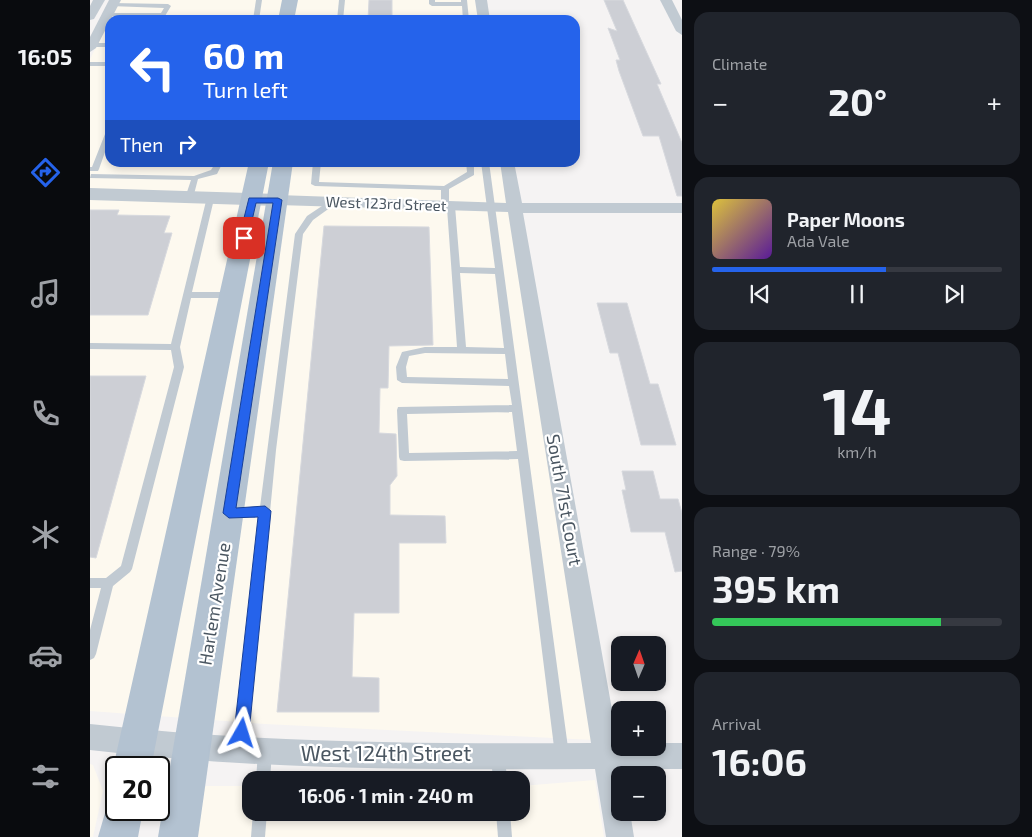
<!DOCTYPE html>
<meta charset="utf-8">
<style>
body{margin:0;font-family:"Exo 2",sans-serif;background:#20242c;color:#f1f3f6;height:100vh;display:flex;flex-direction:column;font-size:19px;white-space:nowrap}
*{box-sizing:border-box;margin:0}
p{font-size:16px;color:#9ea1a6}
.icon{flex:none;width:28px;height:28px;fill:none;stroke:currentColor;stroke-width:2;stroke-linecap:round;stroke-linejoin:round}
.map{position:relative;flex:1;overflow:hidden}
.sheet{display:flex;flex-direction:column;gap:12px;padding:12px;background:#0d0f14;width:350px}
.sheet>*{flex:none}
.guide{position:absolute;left:15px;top:15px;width:475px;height:152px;border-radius:15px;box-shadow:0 2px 8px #0003;background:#2563eb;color:#fff;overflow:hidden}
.needle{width:32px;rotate:2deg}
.fabs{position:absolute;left:521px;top:636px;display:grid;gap:10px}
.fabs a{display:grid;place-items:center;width:55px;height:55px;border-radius:10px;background:#171b24;box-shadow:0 2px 8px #0003;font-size:25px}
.speed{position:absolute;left:15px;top:756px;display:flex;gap:10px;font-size:25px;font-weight:700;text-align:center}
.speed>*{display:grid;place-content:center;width:65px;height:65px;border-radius:50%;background:#171b24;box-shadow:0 2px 8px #0003;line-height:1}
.speed .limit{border:2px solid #111;border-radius:8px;background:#fff;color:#111}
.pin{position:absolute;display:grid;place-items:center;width:42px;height:42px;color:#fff;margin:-21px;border-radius:10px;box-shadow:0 2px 8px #0006}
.me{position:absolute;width:55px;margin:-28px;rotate:6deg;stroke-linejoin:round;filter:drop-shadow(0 0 4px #0008)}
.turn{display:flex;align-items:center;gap:18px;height:105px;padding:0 15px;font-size:22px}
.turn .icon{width:65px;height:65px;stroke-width:2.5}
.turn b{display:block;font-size:35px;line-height:42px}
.then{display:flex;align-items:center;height:48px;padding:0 15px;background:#0003;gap:10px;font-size:19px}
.big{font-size:38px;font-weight:700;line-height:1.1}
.sheet .widget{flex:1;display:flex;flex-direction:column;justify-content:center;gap:8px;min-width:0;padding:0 18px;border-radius:15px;background:#20242c}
.sheet .dial{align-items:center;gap:0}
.dial b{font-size:65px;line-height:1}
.song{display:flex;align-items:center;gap:15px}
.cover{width:60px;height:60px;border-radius:8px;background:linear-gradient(135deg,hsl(50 70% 55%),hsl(270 70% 35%))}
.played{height:5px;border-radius:2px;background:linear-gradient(90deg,#2563eb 60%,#363941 60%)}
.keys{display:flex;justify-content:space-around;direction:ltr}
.heat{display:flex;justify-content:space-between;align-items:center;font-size:28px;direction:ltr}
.charge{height:8px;border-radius:4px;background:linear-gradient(90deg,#34c759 79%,#363941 0)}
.trip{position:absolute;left:152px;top:771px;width:288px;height:50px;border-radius:15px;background:#171b24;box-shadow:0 2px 8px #0003;font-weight:700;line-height:50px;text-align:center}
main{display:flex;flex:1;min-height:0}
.tabs{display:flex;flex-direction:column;width:90px;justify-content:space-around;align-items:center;background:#090b0e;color:#9ea1a6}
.tabs .icon{width:35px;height:35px}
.tabs .on{color:#2563eb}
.tabs b{font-size:22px;color:#f1f3f6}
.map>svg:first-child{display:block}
.commercial{fill:#fdf9ef}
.building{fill:#cdcfd5;stroke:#d7d9de}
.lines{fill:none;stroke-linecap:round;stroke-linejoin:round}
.service{fill:#c1cad2;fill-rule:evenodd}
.minor{fill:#c1cad2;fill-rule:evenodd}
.tertiary{fill:#c1cad2;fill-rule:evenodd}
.primary{fill:#b3c2d1;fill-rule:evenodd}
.route{fill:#2563eb;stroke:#184099}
.labels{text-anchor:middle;stroke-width:4.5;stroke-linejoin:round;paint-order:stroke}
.far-street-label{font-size:15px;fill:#4a5661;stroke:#fff}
.street-label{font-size:18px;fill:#4a5661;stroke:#fff}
.near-street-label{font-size:21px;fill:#4a5661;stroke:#fff}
</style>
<main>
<nav class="tabs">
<b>16:05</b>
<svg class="icon on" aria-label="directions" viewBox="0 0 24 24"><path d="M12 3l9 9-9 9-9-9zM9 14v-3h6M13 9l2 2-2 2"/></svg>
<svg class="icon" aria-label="music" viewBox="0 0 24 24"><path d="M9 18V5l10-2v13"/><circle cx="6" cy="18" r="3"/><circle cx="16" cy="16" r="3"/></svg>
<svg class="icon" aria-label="phone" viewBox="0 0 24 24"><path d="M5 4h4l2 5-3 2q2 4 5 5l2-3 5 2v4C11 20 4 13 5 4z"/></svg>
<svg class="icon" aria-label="climate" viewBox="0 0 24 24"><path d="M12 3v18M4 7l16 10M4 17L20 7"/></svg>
<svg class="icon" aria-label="car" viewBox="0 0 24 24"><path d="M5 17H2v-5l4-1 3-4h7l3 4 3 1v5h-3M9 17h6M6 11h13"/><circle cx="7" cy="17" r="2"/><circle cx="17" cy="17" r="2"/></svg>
<svg class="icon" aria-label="filters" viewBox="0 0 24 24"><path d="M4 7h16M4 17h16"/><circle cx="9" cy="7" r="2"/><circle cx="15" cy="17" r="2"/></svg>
</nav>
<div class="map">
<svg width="592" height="837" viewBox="0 0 592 837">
<rect width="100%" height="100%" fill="#f5f3f3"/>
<g class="commercial">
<polygon points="30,0 385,0 388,20 20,20 20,162 411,163 503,740 175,724 0,711 0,59"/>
<polygon points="0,764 3,765 13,791 3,837 0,837"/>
<polygon points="505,780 514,837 105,837 112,786 161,786 161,812 431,812 431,786"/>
</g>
<g class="building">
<polygon points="279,0 302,0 302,20 278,20"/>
<polygon points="514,0 533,0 571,84 567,84 592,143 592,196 587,196 569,136 553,136 529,71 526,60 530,60 518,28 527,31"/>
<polygon points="0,210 29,210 27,215 80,216 74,233 82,233 58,315 0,315"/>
<polygon points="234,226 339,227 343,345 299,346 298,388 290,388 289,433 306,434 307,476 300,485 300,515 355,516 356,543 309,543 309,613 264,613 262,677 289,678 289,712 187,712"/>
<polygon points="507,303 537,303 560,384 568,384 586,445 551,445 528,353 520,353"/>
<polygon points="0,376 56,376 6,558 0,557"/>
<polygon points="532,471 563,471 570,499 588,499 592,513 592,571 585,572 575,532 541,532 532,490 536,490"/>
</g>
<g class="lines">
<g class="service">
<polygon points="166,0 172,0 169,20 163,20"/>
<polygon points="249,0 255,0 253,20 247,20"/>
<polygon points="339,0 345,0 345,2 371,2 371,0 377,0 379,20 373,20 372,6 342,6 339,4"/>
<polygon points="22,3 78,4 81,6 75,16 73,17 15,16 14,15 17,13 71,13 74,8 20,6 20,4"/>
<polygon points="0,43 20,43 20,47 1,47"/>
<rect x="0" y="62" width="20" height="4"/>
<polygon points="20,127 20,138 9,169 8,171 0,171 0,167 2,167 17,129"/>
<polygon points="126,162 133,162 127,174 108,179 103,198 99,200 95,198 101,180 0,178 1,174 104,176 121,170"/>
<path d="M 223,162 L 231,162 L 229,182 L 354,186 L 377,172 L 376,162 L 384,162 L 384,175 L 359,189 L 359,204 L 364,204 L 365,206 L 370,267 L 405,268 L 391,162 L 399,162 L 479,755 L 477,760 L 472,762 L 467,760 L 465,755 L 428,459 L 314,461 L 310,460 L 309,457 L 307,410 L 308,407 L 422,405 L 419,386 L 312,383 L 307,380 L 306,367 L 312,352 L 335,347 L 367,347 L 357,208 L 352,208 L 351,206 L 351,190 L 225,186 L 221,184 ZM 370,273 L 405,274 L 414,348 L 376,347 ZM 335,353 L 415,354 L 418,379 L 317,377 L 316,367 L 319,356 ZM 422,412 L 427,451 L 319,453 L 317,414 Z"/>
<polygon points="117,197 123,197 124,199 102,292 141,292 145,295 141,298 101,298 90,347 94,367 42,569 40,572 23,586 6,654 4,658 0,660 0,630 11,588 0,588 0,578 16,578 31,566 84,367 81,350 0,349 0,343 81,344"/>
<polygon points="241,200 247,200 248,202 223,220 213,234 186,450 157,750 155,755 150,757 145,755 143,750 169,516 140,517 136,516 135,513 136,510 140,509 170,507 205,234 217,216"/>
<polygon points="175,745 180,747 182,752 180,780 166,780 168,752 170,747"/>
<polygon points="408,749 413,751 415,756 417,780 403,780 401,756 403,751"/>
<polygon points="163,812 177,812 175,837 161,837"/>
<polygon points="406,812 420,812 422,837 408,837"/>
</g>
<g class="minor">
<polygon points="3,0 15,0 4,19 0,20 0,6"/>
<polygon points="19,0 31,0 6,48 0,52 0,37"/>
<polygon points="385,0 397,0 400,20 388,20"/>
<polygon points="570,0 582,0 592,20 592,35 586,31"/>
<path d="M 410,162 L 424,162 L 432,203 L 592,203 L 592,213 L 433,213 L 528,743 L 530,743 L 530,748 L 568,748 L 568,743 L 592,743 L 592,769 L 532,769 L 533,775 L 530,775 L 530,812 L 540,812 L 544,837 L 516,837 L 505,769 C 336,770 168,770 0,750 L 0,724 C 167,743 333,744 501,743 L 418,212 L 188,205 L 180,200 L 188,195 L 416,203 Z"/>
</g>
<polygon class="tertiary" points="0,188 188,194 195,196 198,200 195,204 188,206 0,200"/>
<g class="primary">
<polygon points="192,0 208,0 204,20 188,20"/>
<polygon points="159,162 179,162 61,768 26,768 26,775 23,768"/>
<polygon points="183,162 203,162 108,837 68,837"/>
<polygon points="26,794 26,810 53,810 48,837 8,837 20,796"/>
</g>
</g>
<polygon class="route" points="159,198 188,198 192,200 146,508 175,506 181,511 159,733 157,738 152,740 146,738 144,733 168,517 139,518 133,513 183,203 166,203 158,238 154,241 149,238"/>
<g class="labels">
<g class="far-street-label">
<text transform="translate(296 204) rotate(2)" y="5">West 123rd Street</text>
</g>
<g class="street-label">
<text transform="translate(474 500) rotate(80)" y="6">South 71st Court</text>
<text transform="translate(125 604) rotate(-81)" y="6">Harlem Avenue</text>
</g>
<g class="near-street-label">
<text x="296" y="761">West 124th Street</text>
</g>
</g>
</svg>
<div class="fabs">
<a><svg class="needle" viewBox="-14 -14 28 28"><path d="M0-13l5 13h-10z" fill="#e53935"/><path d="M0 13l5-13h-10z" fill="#9ea1a6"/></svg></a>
<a>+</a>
<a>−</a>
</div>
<div class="speed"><div class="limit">20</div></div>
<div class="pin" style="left:154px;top:238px;background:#d93025"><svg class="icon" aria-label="arrive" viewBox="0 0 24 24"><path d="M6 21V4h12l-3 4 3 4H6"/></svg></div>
<svg class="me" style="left:152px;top:733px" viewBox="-20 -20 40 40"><path d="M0-17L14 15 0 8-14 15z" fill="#2563eb" stroke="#fff" stroke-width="4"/></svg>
<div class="trip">16:06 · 1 min · 240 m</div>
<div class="guide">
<div class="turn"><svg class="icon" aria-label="left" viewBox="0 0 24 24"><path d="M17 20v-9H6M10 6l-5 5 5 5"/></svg><div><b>60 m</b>Turn left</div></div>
<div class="then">Then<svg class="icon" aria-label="right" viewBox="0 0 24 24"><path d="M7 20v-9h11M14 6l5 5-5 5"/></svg></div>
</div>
</div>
<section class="sheet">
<div class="widget"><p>Climate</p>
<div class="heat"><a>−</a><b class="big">20°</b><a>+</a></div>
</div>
<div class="widget">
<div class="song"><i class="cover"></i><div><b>Paper Moons</b><p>Ada Vale</p></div></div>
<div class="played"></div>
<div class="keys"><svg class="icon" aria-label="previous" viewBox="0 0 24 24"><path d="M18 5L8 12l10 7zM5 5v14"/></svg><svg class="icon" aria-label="pause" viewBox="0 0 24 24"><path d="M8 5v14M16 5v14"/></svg><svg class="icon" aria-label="next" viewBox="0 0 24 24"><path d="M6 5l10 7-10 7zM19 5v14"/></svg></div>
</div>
<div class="widget dial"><b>14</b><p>km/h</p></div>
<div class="widget"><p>Range · 79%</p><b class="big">395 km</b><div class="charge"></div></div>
<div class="widget"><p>Arrival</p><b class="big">16:06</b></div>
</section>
</main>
